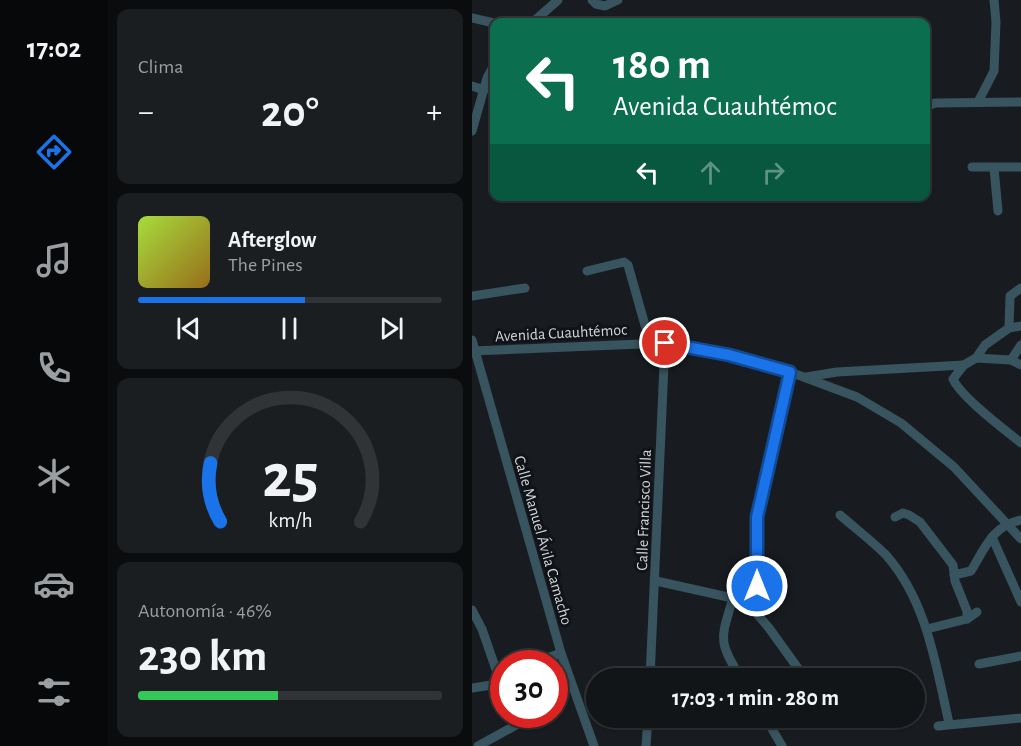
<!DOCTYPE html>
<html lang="es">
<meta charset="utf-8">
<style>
body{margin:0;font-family:"Alegreya Sans",sans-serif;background:#1b1e21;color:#f1f3f6;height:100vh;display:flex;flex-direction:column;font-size:22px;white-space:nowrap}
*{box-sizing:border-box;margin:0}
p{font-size:20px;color:#9c9fa2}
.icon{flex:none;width:33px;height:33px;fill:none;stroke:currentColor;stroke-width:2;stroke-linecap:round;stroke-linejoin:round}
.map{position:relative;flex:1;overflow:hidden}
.drawer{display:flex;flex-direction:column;gap:9px;padding:9px;background:#0a0c0d;width:364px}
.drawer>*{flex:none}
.hud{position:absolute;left:18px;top:18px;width:440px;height:183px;border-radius:12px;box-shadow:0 2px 4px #0004,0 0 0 2px #313437;background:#0b6e4f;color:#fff;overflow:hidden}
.speed{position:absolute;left:18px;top:650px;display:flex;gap:12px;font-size:30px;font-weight:700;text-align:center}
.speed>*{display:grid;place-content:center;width:78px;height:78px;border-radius:50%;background:#121518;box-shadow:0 2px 4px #0004,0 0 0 2px #313437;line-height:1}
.speed .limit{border:9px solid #d22;background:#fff;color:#111}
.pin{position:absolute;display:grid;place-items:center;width:51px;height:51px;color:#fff;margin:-26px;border:3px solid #fff;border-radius:50%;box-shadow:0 2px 6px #0007}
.me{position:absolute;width:66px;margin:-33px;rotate:0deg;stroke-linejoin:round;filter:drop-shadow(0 0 4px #0008)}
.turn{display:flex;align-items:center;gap:21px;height:126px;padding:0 24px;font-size:27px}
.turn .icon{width:78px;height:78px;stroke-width:2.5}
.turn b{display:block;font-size:42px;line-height:51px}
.lanes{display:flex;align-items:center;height:57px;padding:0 24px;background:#0003;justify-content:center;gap:30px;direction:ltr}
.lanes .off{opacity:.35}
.big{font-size:45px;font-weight:700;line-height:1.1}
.drawer .tile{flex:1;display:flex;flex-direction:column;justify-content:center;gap:9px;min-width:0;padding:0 21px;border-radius:12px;background:#1b1e21}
.drawer .dial{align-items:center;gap:0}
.dial svg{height:156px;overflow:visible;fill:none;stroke:#313437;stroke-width:7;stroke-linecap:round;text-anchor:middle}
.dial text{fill:#f1f3f6;stroke:none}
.song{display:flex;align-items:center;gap:18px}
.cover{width:72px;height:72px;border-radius:9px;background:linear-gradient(135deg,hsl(80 70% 55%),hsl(40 70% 35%))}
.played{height:6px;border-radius:3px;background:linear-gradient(90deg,#1a73e8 55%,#313437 55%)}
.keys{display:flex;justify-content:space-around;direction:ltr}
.heat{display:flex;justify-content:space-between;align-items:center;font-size:33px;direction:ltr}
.charge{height:9px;border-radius:4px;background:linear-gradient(90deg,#34c759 46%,#313437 0)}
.trip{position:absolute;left:114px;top:668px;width:339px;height:60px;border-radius:30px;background:#121518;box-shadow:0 2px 4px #0004,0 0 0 2px #313437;font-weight:700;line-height:60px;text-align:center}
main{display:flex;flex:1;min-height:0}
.menu{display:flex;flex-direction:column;width:108px;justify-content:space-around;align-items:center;background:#07080a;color:#9c9fa2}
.menu .icon{width:42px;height:42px}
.menu .active{color:#1a73e8}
.menu b{font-size:27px;color:#f1f3f6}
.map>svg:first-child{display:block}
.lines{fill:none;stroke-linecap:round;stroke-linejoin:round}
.minor{stroke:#38545e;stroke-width:9}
.route-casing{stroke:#114b97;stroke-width:15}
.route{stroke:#1a73e8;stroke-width:10}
.labels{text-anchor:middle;stroke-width:6;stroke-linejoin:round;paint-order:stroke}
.street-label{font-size:16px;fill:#d1d4d7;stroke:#101317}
</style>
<main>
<nav class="menu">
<b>17:02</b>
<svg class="icon active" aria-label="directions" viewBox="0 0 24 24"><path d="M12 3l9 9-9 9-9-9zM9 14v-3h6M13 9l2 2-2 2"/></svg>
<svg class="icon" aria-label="music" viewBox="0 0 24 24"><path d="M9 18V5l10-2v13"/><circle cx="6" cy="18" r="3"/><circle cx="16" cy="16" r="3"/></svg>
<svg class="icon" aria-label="phone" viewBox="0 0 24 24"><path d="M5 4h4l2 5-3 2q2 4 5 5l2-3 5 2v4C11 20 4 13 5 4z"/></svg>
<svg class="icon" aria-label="climate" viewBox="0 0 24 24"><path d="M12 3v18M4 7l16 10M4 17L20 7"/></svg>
<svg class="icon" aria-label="car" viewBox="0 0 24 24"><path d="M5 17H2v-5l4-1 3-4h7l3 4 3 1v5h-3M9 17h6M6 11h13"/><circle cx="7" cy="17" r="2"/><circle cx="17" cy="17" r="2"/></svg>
<svg class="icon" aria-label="filters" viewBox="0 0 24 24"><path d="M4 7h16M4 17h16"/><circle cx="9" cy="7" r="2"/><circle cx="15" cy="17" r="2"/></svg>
</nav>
<section class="drawer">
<div class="tile"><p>Clima</p>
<div class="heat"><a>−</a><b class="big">20°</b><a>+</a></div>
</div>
<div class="tile">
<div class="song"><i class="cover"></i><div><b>Afterglow</b><p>The Pines</p></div></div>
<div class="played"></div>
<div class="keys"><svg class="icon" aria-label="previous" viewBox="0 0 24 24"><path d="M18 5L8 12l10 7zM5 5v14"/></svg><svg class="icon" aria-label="pause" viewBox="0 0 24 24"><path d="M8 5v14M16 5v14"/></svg><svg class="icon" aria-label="next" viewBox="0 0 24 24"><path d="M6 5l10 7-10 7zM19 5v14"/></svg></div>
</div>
<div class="tile dial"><svg viewBox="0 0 100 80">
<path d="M14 69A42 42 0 1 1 86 69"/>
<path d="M14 69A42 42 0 0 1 9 39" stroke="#1a73e8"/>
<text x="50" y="56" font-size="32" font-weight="700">25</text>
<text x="50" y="72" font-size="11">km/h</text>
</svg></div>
<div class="tile"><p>Autonomía · 46%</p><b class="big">230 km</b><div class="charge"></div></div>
</section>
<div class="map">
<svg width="549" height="746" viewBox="0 0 549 746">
<rect width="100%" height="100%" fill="#181c20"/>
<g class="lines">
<g class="minor">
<polyline points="120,0 124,4 133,6 146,0"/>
<polyline points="0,18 22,23"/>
<polyline points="61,22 86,0"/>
<polyline points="0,86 12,90"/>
<polyline points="506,102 522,71 524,22 522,0"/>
<polyline points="453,107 463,103 549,102"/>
<polyline points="0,131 15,78 22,65"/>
<polyline points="500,167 549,167"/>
<polyline points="522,168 526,211"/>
<polyline points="115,271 152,262 156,265 178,343"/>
<polyline points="0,296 53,288"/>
<path d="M 549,326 L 537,328 L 513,345 L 504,358 L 492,365 L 481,379 C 489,397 532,429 549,443"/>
<polyline points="537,328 538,296 549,288"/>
<polyline points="0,340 89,653 122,746"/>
<polyline points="0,351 193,343 257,355 318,372 385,397 429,423 482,467 549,539"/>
<polyline points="504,358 539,360 549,365"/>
<polyline points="539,360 549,345"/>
<polyline points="334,377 365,372 492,365"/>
<path d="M 368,515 C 383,528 400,541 414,555 C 455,601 464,666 477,723"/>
<polyline points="423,517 431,513 437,515 448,522 481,565 483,581 495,611 495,619"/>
<polyline points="520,537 549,602"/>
<path d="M 482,575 L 499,571 C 513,548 520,526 549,520"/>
<polyline points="184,581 274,601"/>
<path d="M 261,598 C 249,639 245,640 269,678"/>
<polyline points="274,601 280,596 285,586 285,517 318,372"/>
<polyline points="274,601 297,628 333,678"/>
<polyline points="0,610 10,629 29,684"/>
<polyline points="455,629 495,619 505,612"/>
<polyline points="61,663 89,653"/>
<polyline points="507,664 549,656"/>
<polyline points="178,678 193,343"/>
<polyline points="0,688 32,683"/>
<polyline points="293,717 310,746"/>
<polyline points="466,726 549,718"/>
<polyline points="6,746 46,724 55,714"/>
<polyline points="174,746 176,717"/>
</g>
</g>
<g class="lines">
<g class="route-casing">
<polyline id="route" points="193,343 257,355 318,372 285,517 285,586"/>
</g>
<use href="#route" class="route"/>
</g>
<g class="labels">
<g class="street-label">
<text transform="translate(89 332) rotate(-3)" y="6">Avenida Cuauhtémoc</text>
<text transform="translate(171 510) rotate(-88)" y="6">Calle Francisco Villa</text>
<text transform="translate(72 540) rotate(74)" y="6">Calle Manuel Ávila Camacho</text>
</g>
</g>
</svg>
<div class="speed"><div class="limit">30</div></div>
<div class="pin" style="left:193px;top:343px;background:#d93025"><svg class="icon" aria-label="arrive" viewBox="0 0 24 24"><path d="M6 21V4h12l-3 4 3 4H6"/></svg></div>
<svg class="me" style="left:285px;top:586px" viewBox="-20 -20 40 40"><circle r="17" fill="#1a73e8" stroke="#fff" stroke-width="3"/><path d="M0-11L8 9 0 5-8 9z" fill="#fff"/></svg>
<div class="trip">17:03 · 1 min · 280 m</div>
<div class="hud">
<div class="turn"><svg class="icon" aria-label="left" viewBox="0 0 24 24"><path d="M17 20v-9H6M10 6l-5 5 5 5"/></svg><div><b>180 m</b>Avenida Cuauhtémoc</div></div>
<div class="lanes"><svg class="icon" aria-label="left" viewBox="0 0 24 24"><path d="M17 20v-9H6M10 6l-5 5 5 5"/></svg><svg class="icon off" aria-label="ahead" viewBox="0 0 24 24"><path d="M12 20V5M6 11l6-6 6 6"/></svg><svg class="icon off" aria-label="right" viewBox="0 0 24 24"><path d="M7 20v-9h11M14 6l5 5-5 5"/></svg></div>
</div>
</div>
</main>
